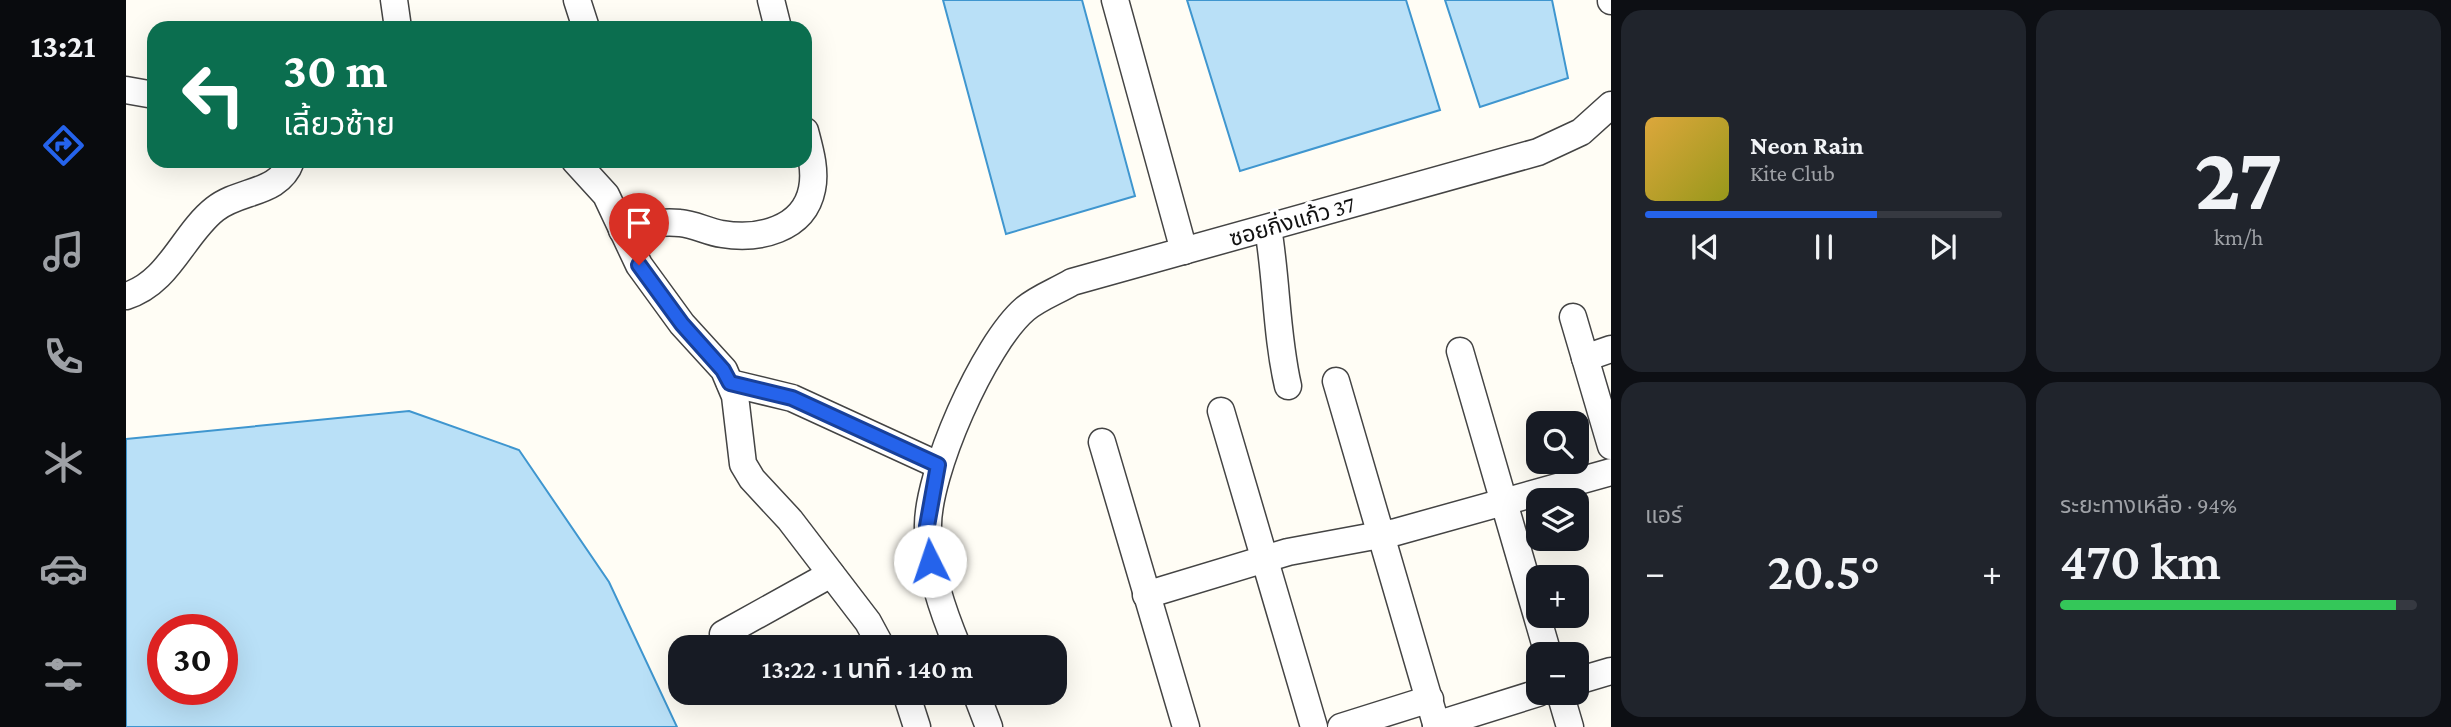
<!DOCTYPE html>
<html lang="th">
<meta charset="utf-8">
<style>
body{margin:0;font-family:"Crimson Pro","Noto Sans Thai",serif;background:#20242c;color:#f1f3f6;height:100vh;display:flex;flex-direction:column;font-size:26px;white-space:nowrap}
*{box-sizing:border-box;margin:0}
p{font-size:23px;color:#9ea1a6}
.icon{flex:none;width:38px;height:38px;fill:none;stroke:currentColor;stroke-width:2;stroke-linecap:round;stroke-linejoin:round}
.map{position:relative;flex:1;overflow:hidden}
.side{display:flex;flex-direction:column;gap:10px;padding:10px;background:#0d0f14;width:840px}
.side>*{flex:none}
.guide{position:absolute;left:21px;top:21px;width:665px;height:147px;border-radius:21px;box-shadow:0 7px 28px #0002;background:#0b6e4f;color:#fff;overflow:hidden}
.fabs{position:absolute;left:1400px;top:411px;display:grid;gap:14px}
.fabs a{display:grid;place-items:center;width:63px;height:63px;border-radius:14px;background:#171b24;box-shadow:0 7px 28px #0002;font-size:35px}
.speed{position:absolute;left:21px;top:614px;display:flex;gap:14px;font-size:35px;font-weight:700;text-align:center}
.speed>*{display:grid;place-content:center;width:91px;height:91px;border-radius:50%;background:#171b24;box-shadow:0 7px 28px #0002;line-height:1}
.speed .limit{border:10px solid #d22;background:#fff;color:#111}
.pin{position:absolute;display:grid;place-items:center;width:60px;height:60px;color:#fff;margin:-72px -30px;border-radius:50% 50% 50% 0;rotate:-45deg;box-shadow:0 0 7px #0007}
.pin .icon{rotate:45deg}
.me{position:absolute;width:77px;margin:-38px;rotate:356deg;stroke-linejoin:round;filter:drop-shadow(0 0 5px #0008)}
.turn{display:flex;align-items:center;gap:24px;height:147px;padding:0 21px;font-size:32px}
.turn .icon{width:91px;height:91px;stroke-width:2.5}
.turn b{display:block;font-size:49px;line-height:60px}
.big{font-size:52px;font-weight:600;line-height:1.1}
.side .widget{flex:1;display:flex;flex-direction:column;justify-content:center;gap:10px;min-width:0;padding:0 24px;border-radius:21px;background:#20242c}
.side .dial{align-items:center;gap:0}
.dial b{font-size:91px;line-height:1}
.song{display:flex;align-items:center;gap:21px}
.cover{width:84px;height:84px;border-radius:10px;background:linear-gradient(135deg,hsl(40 70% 55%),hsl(60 70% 35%))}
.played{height:7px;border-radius:4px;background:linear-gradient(90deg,#2563eb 65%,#363941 65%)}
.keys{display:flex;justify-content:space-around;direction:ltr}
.heat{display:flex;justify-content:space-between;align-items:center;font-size:38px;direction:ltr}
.charge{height:10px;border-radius:5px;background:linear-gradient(90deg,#34c759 94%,#363941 0)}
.side .tiles{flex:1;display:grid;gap:10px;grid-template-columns:repeat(2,1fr)}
.trip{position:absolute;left:542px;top:635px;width:399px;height:70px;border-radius:21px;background:#171b24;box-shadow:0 7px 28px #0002;font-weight:600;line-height:70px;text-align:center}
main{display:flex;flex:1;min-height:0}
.menu{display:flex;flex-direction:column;width:126px;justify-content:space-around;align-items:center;background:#090b0e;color:#9ea1a6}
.menu .icon{width:49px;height:49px}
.menu .on{color:#2563eb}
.menu b{font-size:32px;color:#f1f3f6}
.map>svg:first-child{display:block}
.water{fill:#b9e0f7;stroke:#3f96cf;stroke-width:2;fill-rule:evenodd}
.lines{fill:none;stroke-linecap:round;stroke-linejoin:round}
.minor-casing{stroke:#444;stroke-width:29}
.minor{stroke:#fff;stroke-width:26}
.route-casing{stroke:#184099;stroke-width:18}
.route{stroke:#2563eb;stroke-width:12}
.labels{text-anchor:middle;stroke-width:7;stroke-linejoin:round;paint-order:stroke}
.street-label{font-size:23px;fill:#111;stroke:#fff}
</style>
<main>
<nav class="menu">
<b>13:21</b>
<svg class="icon on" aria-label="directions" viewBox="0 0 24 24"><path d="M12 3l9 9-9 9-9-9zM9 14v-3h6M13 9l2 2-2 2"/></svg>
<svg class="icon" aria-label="music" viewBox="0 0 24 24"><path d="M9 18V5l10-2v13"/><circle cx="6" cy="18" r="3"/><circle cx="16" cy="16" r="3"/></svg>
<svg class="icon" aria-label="phone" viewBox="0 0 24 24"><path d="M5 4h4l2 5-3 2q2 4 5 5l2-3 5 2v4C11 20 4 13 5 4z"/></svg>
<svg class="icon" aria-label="climate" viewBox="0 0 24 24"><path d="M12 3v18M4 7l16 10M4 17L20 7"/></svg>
<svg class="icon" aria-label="car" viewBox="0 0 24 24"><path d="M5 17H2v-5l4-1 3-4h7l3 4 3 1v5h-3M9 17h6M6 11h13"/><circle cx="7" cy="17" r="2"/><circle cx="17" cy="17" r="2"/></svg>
<svg class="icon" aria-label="filters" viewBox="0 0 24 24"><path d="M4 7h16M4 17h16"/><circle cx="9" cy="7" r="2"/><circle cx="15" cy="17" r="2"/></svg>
</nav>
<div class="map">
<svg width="1485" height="727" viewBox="0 0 1485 727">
<rect width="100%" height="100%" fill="#fffdf5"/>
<g class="water">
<polygon points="817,0 956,0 1009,196 880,234"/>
<polygon points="1061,0 1280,0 1314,110 1114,171"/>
<polygon points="1319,0 1426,0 1442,78 1354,107"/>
<path d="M 283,411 L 393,450 L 483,582 L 551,727 L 0,727 L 0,439 ZM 37,630 L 96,630 L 96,690 L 37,690 Z"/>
</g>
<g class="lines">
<g class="minor-casing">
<g id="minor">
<polyline points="268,0 272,28"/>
<polyline points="451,0 460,28"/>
<polyline points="645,0 652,28"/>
<polyline points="989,0 1058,251"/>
<polyline points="1485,0 1485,1"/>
<polyline points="0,90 28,95"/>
<polyline points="449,161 480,195 513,265 556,324 598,370 609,396 617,464 626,479 664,520 742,622 756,648"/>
<path d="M 1142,228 C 1151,281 1150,334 1162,386"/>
<path d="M 496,230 C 516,225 534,221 554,223 C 568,224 582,232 596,234 C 632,240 678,230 686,189 C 690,170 684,150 679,131"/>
<path d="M 0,296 C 43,283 57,234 89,209 C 114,189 153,195 165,161"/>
<polyline points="1447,317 1485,446"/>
<polyline points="1334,351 1422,654"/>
<polyline points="1459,358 1485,349"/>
<polyline points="1210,381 1311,727"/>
<polyline points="604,383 666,398 812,465"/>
<polyline points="1095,411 1188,727"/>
<polyline points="976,442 1060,727"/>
<polyline points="1020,595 1162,552 1270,532 1485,472"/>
<polyline points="597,634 705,574"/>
<path d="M 832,648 C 816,609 803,572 802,529 C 800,475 858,344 899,309 C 912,298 931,291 946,282 L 1412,152 L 1455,132 L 1485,105"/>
<polyline points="1451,681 1485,671"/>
<polyline points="780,693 791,727"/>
<polyline points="850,693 863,727"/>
<polyline points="1434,693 1444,727"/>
<polyline points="1310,725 1412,693"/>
<polyline points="1215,727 1304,699"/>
</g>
</g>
<use href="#minor" class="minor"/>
</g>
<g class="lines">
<g class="route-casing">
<polyline id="route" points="513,265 556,324 597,370 604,383 666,398 812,465 801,526 804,561"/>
</g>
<use href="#route" class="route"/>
</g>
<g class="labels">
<g class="street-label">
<text transform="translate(1166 221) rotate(-16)" y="8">ซอยกิ่งแก้ว 37</text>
</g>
</g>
</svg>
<div class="fabs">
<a><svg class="icon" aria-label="search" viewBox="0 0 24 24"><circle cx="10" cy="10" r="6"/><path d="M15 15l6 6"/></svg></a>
<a><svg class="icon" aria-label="layers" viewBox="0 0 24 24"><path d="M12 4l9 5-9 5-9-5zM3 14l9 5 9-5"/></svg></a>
<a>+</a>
<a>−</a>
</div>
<div class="speed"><div class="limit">30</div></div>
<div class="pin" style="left:513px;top:265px;background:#d93025"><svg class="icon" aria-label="arrive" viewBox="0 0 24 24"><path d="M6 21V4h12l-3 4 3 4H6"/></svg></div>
<svg class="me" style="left:804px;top:561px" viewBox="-20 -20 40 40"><circle r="19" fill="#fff"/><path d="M0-13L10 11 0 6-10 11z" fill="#2563eb"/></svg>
<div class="trip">13:22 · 1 นาที · 140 m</div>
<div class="guide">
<div class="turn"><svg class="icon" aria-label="left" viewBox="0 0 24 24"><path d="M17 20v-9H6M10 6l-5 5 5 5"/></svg><div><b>30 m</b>เลี้ยวซ้าย</div></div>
</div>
</div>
<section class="side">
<div class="tiles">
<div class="widget">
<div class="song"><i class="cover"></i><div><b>Neon Rain</b><p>Kite Club</p></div></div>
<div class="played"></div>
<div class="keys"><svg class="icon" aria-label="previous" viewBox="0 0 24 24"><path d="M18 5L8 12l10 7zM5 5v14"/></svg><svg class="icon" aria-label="pause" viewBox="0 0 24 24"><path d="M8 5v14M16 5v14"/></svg><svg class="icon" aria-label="next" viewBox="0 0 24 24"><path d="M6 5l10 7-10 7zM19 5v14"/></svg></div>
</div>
<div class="widget dial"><b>27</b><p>km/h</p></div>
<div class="widget"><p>แอร์</p>
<div class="heat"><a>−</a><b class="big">20.5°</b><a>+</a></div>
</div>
<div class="widget"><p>ระยะทางเหลือ · 94%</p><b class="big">470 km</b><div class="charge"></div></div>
</div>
</section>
</main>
